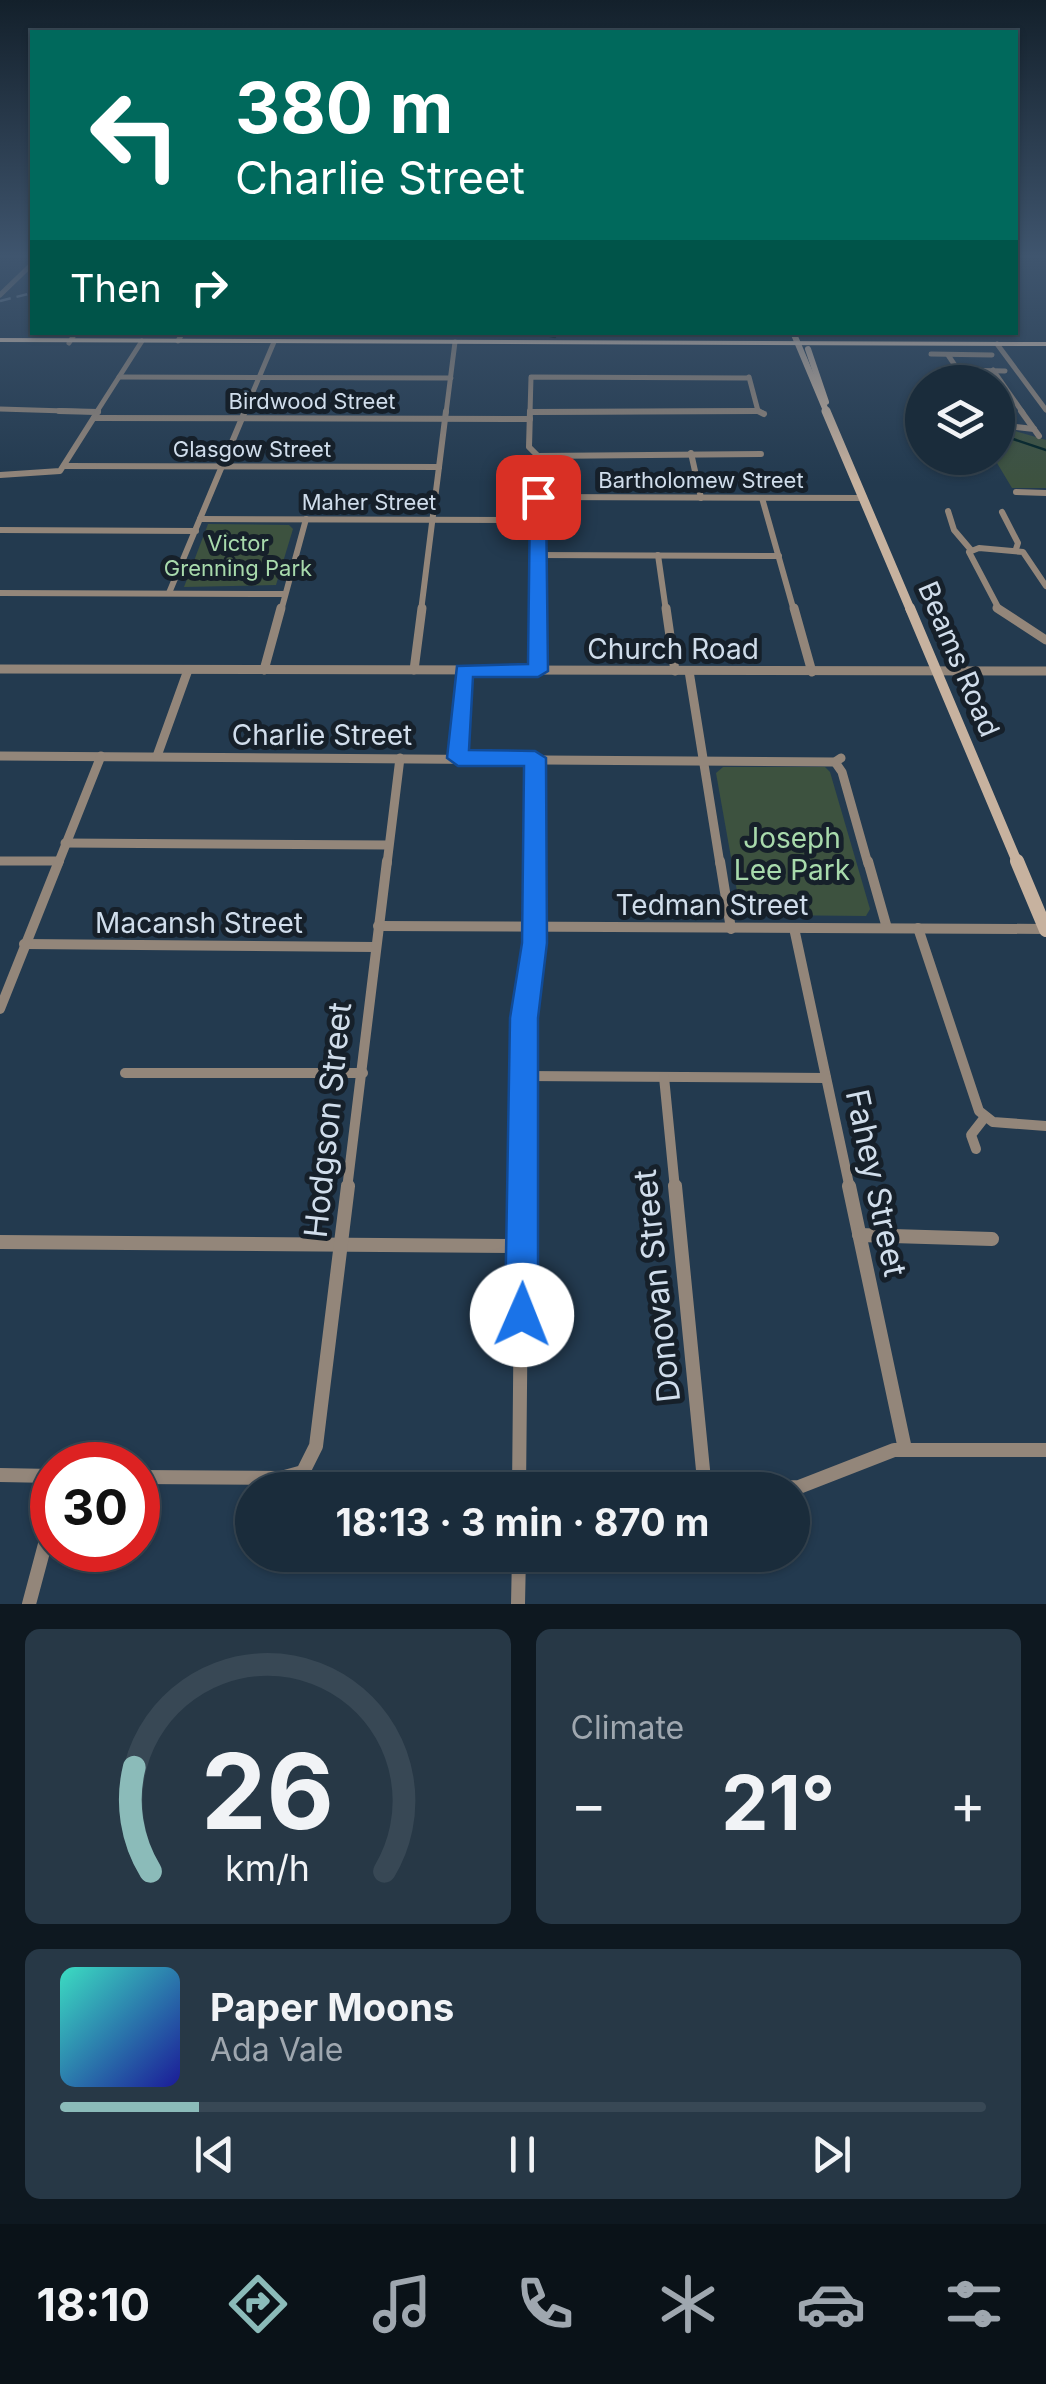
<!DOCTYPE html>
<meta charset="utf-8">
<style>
body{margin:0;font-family:Inter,sans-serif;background:#273846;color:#f1f3f6;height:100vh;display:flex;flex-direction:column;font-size:38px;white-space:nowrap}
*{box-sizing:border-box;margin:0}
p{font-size:32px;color:#9fa7af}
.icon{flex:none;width:55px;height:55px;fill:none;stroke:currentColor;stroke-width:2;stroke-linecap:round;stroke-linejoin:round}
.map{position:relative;height:1604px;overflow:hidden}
.sheet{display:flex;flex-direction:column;gap:25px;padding:25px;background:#0e1820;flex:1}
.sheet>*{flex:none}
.hud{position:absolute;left:30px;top:30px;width:988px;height:305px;border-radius:0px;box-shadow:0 2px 8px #0004,0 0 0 2px #384855;background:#00695c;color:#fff;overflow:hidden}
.tools{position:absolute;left:905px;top:365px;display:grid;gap:20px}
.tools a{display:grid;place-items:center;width:110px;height:110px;border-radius:50%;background:#1a2c3b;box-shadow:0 2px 8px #0004,0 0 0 2px #384855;font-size:50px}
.speed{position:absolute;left:30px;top:1442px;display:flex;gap:20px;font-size:50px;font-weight:700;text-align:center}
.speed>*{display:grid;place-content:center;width:130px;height:130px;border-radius:50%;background:#1a2c3b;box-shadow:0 2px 8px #0004,0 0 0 2px #384855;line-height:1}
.speed .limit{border:15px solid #d22;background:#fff;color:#111}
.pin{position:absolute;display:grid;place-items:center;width:85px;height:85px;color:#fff;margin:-42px;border-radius:20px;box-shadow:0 5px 15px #0006}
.me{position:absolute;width:110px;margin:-55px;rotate:1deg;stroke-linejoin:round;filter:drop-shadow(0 0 8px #0008)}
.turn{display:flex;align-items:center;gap:35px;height:210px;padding:0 40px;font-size:45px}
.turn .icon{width:130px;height:130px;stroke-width:2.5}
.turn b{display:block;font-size:70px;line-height:85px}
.then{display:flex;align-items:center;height:95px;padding:0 40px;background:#0003;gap:20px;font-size:38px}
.big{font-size:75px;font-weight:700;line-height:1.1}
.sheet .tile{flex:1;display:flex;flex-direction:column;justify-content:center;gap:15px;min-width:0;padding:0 35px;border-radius:15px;background:#273846}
.sheet .dial{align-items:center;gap:0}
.dial svg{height:260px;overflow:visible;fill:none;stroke:#384855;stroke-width:7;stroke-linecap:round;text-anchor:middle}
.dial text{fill:#f1f3f6;stroke:none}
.song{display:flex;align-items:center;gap:30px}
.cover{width:120px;height:120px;border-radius:15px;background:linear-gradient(135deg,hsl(170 70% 55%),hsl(240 70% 35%))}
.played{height:10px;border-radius:5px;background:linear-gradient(90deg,#8bbbb9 15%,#384855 15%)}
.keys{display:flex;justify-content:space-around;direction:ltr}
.heat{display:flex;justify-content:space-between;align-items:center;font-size:55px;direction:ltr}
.sheet .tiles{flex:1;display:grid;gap:25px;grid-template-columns:1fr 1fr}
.tile:last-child{grid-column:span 2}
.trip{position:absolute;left:235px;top:1472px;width:575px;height:100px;border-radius:50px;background:#1a2c3b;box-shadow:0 2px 8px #0004,0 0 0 2px #384855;font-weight:700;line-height:100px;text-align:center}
.menu{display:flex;height:160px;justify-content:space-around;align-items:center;background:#0a1218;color:#9fa7af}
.menu .icon{width:70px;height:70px}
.menu .on{color:#8bbbb9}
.menu b{font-size:45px;color:#f1f3f6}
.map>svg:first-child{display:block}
.green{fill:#3d523f}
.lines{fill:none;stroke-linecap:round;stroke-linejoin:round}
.stream{stroke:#002225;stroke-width:2.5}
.minor-far4{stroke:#93867a;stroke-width:5}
.minor-far3{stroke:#93867a;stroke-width:6}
.minor-far2{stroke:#93867a;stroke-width:9}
.minor-far1{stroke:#93867a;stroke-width:10}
.minor{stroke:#93867a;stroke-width:14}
.tertiary{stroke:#93867a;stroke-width:9}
.secondary-far3{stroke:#c7b29f;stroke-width:6}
.secondary-far2{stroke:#c7b29f;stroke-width:9}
.secondary-far1{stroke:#c7b29f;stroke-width:10}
.secondary{stroke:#c7b29f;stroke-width:14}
.primary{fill:#efd3bb;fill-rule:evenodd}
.rail{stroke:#748698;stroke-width:2.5;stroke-dasharray:11 6;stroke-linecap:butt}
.route{fill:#1a73e8;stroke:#114b97;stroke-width:2.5}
.labels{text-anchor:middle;stroke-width:10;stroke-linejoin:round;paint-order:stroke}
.far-street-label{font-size:22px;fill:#d0ddeb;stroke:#16202a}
.far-park-label{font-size:22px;fill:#a8daac;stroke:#16202a}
.street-label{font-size:28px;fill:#d0ddeb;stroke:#16202a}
.park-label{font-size:28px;fill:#a8daac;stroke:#16202a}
.near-street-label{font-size:32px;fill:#d0ddeb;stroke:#16202a}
</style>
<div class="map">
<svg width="1046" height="1604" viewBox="0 0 1046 1604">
<rect width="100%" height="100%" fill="#233a4f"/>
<g class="green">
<polygon points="998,426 1046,440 1046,488 1012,488 994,458 998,458"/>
<polygon points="208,524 289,525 293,529 276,585 184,587"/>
<polygon points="723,767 825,767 830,772 870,909 866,916 750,915 740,908 716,773"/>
</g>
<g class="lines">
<g class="stream">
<polyline points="531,332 555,337"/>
<polyline points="998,434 1046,450"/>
</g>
<g class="minor-far4">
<polyline points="0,295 32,264"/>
<polyline points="178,341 183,332"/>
<polyline points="69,343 76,332"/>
<polyline points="997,344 1046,410"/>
<polyline points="931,354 992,355"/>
<polyline points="948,355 966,382"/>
<polyline points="958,370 1005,371"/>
<polyline points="993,370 1023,413"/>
<polyline points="119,377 451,378"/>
<polyline points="749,377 758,411 763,413"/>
<polyline points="0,409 98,412"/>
<polyline points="530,412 758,411"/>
<polyline points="96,413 142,341"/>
<polyline points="244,413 274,342"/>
<polyline points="446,413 455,342"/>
<polyline points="530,413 531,377 747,378"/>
</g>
<g class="minor-far3">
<polyline points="59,411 98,412"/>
<polyline points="530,411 529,447 538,456 538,611"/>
<polyline points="758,411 764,414"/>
<polyline points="1021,411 1039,436"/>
<polyline points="530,412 758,411"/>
<polyline points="94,418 530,419"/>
<polyline points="998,425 1034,429"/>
<polyline points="691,453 701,498"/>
<polyline points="538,456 761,454"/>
<polyline points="64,466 439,467"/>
<polyline points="0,475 60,471 98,411"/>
<polyline points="1016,492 1046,493"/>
<polyline points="538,497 864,498"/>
<polyline points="762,498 794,611"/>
<polyline points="948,511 954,530 971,550"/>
<polyline points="1002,512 1018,543 1016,549"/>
<polyline points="200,519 537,520"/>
<polyline points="0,530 196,531"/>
<polyline points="537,555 779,556"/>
<polyline points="658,555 666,611"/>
<polyline points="0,593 285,594"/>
<polyline points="169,593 245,411"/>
<polyline points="281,611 306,519"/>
<polyline points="421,611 446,411"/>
<polyline points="1000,611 969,552 979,548 1023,552 1046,586"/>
</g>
<g class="minor-far2">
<polyline points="538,608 538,671"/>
<polyline points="666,608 675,671"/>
<polyline points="794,608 812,672"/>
<polyline points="997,608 1046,640"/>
<polyline points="264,670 281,608"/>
<polyline points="414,670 422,608"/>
<polyline points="689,671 720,864"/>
<polyline points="0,756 835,762 841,758"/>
<polyline points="157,756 188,670"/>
<polyline points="458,758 464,671"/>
<polyline points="835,762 842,772 868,864"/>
<polyline points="65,843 388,845"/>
<polyline points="0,861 58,861"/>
<polyline points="58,864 101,756"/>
<polyline points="387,864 400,758"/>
<polyline points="534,864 535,758"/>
</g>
<g class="minor-far1">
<polyline points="720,861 731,929"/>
<polyline points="868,861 887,928"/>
<polyline points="378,926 1045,929"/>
<polyline points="794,928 850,1189"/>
<polyline points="918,928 979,1111 993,1122 1046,1126"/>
<polyline points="24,944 375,947"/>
<polyline points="0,1009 59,861"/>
<polyline points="125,1073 363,1073"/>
<polyline points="523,1076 826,1078"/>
<polyline points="664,1077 675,1189"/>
<polyline points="976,1149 971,1135 985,1117"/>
<polyline points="347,1189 387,861"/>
<polyline points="522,1189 524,1017 534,943 534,861"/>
</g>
<g class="minor">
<polyline points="675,1186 705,1490"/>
<polyline points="849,1186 905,1449"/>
<polyline points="859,1235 992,1239"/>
<polyline points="0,1242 523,1246"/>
<polyline points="0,1475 52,1476"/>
<polyline points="138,1477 281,1478 303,1472"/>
<polyline points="308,1485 303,1472 316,1446 348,1186"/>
<polyline points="519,1489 652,1490"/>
<polyline points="519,1490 522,1186"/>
<polyline points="732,1490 799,1487 894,1450 1046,1450"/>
<polyline points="29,1604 52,1518"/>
<polyline points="518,1604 519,1555"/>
</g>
<polyline class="tertiary" points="0,669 1046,671"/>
<g class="secondary-far3">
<polyline points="793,332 827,413"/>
<polyline points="808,349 826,402"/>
</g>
<polyline class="secondary-far2" points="826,411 911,611"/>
<polyline class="secondary-far1" points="910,608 1018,864"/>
<polyline class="secondary" points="1017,861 1046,930"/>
<polygon class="primary" points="0,338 1046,342 1046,346 0,342"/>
<polyline class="rail" points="0,301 32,293"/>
</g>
<linearGradient id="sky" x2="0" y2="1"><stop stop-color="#13202b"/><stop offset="0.53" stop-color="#3f556e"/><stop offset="1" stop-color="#3f556e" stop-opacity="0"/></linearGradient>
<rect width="1046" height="483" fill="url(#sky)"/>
<polygon class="route" points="538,492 546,497 548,671 538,677 473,677 469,750 535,751 546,758 547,943 538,1018 538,1315 534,1327 522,1332 510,1327 505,1315 510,1018 522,943 524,766 458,766 447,758 457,666 528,664 530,497"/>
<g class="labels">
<g class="far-street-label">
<text x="312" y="409">Birdwood Street</text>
<text x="252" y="457">Glasgow Street</text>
<text x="701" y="488">Bartholomew Street</text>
<text x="369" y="510">Maher Street</text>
</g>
<g class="far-park-label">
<text x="238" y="551">Victor<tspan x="238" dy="25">Grenning Park</tspan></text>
</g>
<g class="street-label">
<text x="673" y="659">Church Road</text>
<text transform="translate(959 659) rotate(67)" y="10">Beams Road</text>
<text x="322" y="745">Charlie Street</text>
<text x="712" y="915">Tedman Street</text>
<text x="199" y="933">Macansh Street</text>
</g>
<g class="park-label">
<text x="792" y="848">Joseph<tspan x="792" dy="32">Lee Park</tspan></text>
</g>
<g class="near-street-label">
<text transform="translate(328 1120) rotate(-84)" y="11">Hodgson Street</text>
<text transform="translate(876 1183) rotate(78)" y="11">Fahey Street</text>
<text transform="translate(657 1286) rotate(-96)" y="11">Donovan Street</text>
</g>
</g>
</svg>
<div class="tools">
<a><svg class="icon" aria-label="layers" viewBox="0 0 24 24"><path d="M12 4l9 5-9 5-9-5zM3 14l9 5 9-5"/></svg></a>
</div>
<div class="speed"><div class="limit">30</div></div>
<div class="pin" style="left:538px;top:497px;background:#d93025"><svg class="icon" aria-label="arrive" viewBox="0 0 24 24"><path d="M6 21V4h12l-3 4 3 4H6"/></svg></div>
<svg class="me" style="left:522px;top:1315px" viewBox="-20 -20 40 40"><circle r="19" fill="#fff"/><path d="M0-13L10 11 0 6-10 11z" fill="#1a73e8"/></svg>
<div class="trip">18:13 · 3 min · 870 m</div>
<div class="hud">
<div class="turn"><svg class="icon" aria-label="left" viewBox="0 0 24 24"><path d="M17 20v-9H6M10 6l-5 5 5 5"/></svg><div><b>380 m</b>Charlie Street</div></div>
<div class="then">Then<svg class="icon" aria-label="right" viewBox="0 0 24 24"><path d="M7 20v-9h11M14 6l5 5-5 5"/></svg></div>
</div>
</div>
<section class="sheet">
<div class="tiles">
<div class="tile dial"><svg viewBox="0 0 100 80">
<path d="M14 69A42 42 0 1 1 86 69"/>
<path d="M14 69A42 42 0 0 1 9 37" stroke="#8bbbb9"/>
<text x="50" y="56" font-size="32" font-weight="700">26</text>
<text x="50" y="72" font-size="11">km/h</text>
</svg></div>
<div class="tile"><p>Climate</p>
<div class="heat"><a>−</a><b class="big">21°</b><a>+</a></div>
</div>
<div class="tile">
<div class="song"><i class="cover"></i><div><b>Paper Moons</b><p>Ada Vale</p></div></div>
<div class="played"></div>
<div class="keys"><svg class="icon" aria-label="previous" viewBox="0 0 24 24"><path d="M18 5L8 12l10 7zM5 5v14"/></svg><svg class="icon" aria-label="pause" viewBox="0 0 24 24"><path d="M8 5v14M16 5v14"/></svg><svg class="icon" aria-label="next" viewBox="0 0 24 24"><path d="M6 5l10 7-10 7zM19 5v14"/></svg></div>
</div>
</div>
</section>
<nav class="menu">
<b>18:10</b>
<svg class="icon on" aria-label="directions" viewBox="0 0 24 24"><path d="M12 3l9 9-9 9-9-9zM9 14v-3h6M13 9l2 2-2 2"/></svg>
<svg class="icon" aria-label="music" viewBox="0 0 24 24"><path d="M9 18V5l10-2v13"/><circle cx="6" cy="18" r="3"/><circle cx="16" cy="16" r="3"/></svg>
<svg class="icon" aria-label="phone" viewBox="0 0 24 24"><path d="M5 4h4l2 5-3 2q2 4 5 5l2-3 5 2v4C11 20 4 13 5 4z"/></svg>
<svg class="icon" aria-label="climate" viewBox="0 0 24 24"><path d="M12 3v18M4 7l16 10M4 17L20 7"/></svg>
<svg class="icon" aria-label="car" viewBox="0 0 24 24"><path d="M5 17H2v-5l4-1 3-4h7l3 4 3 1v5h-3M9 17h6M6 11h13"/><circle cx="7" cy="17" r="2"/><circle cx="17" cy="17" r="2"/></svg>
<svg class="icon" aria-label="filters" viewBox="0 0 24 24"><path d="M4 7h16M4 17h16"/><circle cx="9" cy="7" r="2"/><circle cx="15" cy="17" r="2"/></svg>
</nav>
